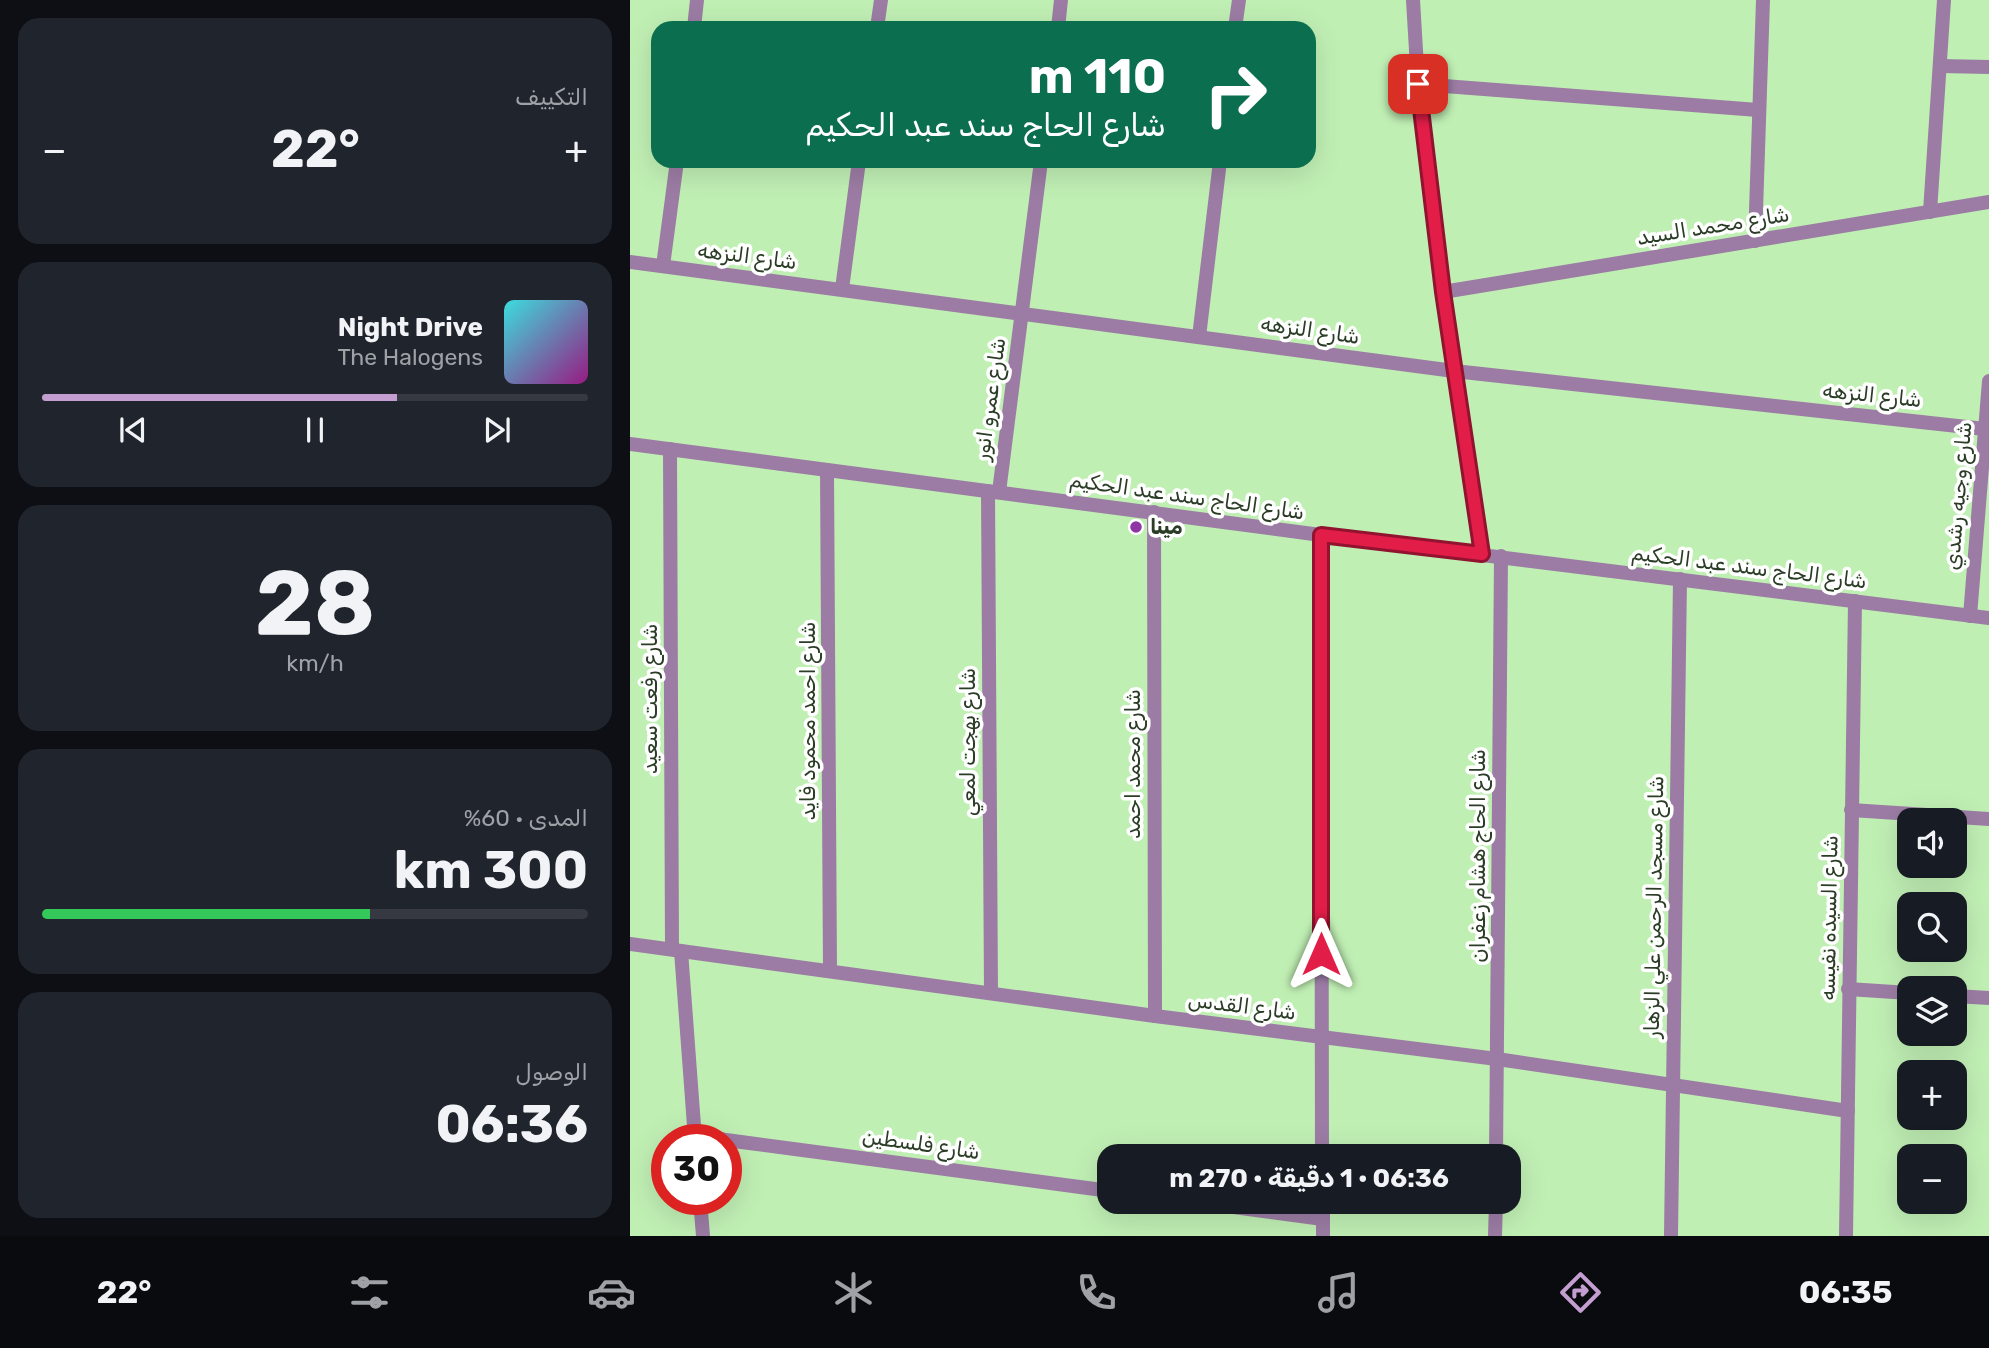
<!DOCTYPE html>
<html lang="ar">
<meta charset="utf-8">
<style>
body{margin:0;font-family:Rubik,"Noto Naskh Arabic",sans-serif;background:#20242c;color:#f1f3f6;direction:rtl;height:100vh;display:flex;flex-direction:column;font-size:26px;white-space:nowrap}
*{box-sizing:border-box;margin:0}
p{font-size:23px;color:#9ea1a6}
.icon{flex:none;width:38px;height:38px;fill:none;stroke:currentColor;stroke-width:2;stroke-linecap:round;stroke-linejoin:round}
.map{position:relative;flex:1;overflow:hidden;direction:ltr}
.side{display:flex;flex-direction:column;gap:18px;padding:18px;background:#0d0f14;width:630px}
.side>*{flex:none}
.banner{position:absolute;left:21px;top:21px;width:665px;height:147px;border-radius:21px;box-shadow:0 7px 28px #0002;direction:rtl;background:#0b6e4f;color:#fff;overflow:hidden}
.controls{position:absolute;left:1267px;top:808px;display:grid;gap:14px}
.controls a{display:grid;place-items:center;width:70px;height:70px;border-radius:14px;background:#171b24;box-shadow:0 7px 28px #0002;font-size:35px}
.speed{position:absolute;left:21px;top:1124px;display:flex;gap:14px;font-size:35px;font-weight:700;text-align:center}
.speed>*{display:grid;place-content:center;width:91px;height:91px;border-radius:50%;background:#171b24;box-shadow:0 7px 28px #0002;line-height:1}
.speed .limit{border:10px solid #d22;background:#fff;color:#111}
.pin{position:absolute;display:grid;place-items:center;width:60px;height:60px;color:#fff;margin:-30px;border-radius:14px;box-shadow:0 4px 10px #0006}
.me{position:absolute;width:77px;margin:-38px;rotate:0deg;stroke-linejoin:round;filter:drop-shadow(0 0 5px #0008)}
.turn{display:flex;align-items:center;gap:24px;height:147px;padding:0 35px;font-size:32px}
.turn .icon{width:91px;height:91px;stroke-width:2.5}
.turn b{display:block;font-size:49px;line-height:60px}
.big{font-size:52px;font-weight:700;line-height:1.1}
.side .tile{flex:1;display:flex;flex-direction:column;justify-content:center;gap:10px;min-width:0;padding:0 24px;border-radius:21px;background:#20242c}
.side .dial{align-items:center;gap:0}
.dial b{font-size:91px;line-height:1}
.song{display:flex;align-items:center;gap:21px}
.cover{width:84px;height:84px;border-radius:10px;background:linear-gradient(135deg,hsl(180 70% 55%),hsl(310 70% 35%))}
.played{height:7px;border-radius:4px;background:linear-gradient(90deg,#c49ed1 65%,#363941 65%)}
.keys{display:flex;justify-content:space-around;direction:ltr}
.heat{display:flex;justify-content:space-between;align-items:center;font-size:38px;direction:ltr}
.charge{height:10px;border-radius:5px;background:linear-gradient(90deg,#34c759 60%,#363941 0)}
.trip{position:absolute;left:467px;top:1144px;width:424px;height:70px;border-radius:21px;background:#171b24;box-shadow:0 7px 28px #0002;font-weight:700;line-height:70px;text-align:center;direction:rtl}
.tabs{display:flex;height:112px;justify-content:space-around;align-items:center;background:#090b0e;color:#9ea1a6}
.tabs .icon{width:49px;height:49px}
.tabs .active{color:#c49ed1}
.tabs b{font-size:32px;color:#f1f3f6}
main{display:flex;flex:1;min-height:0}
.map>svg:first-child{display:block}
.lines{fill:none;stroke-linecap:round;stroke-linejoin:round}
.minor{stroke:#9c7ca4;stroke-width:14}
.route-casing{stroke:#92132f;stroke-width:18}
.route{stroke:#e11d48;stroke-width:12}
.poi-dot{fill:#8e36a3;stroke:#fff;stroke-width:2.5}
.labels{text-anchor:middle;stroke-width:7;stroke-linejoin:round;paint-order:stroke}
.street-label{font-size:21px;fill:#2b3d26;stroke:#fff}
.poi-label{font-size:21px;font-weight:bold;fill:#2b3d26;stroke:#fff;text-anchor:start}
</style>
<main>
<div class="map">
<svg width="1359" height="1236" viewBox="0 0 1359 1236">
<rect width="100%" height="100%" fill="#c0efb4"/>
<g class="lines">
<g class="minor">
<polyline points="783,0 788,84 803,215 852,554"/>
<polyline points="64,28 67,0"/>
<polyline points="247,28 251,0"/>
<polyline points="428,28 431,0"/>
<polyline points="605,28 609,0"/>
<polyline points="1310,66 1359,67"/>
<polyline points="788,84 1128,110"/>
<polyline points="1300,212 1314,0"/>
<polyline points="1125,241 1133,0"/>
<polyline points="0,262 824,371 1355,429"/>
<polyline points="33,266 47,161"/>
<polyline points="212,289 229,161"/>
<polyline points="813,292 1359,202"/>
<polyline points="569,337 590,161"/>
<polyline points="0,444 691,535 1359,618"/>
<polyline points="40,449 42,949"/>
<polyline points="197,470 200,971"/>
<polyline points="358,491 361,993"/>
<polyline points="369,492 411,161"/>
<polyline points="524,512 525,1016"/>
<polyline points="691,535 692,1157"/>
<polyline points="1340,616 1359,381"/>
<polyline points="1221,810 1359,819"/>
<polyline points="0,944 525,1016 867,1059 1218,1111"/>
<polyline points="51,951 65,1139"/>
<polyline points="1218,989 1279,993"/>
<polyline points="1325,996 1359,998"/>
<polyline points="65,1136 92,1139"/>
<polyline points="96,1140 480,1191"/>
<polyline points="866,1157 871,556"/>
<polyline points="70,1199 73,1236"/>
<polyline points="566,1202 693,1219"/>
<polyline points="693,1202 693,1236"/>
<polyline points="865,1236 866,1202"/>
<polyline points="1041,1236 1050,579"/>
<polyline points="1216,1236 1225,601"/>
</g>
</g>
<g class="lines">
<g class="route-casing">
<polyline id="route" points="691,954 691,535 852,554 813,292 788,84"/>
</g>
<use href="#route" class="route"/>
</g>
<circle class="poi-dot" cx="506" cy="527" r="7"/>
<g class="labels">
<g class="street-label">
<text transform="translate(1083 226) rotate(-9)" y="7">شارع محمد السيد</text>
<text transform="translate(117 256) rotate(7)" y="7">شارع النزهه</text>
<text transform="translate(680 330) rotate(8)" y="7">شارع النزهه</text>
<text transform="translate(1242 395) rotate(6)" y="7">شارع النزهه</text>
<text transform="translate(360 399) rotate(-82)" y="7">شارع عمرو انور</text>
<text transform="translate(557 496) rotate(8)" y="7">شارع الحاج سند عبد الحكيم</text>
<text transform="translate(1328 496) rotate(-85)" y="7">شارع وجيه رشدي</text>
<text transform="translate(1119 567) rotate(7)" y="7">شارع الحاج سند عبد الحكيم</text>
<text transform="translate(20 699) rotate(-90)" y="7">شارع رفعت سعيد</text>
<text transform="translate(178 721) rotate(-90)" y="7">شارع احمد محمود فايد</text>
<text transform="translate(338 742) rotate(-90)" y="7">شارع بهجت لمعي</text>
<text transform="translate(503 764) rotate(-90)" y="7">شارع محمد احمد</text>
<text transform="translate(848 856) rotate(-90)" y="7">شارع الحاج هشام زعفران</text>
<text transform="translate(1024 907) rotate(-89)" y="7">شارع مسجد الرحمن علي الزهار</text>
<text transform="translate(1199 918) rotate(-89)" y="7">شارع السيده نفيسه</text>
<text transform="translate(612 1006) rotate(7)" y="7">شارع القدس</text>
<text transform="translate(291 1144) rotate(8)" y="7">شارع فلسطين</text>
</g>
<g class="poi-label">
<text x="520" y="534">مينا</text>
</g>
</g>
</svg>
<div class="controls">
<a><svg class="icon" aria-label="sound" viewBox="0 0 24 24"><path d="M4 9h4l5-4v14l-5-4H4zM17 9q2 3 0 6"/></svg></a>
<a><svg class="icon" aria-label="search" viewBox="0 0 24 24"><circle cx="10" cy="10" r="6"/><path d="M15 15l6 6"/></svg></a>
<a><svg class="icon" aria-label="layers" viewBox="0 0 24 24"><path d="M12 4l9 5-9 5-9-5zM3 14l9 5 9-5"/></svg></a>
<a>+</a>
<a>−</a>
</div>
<div class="speed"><div class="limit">30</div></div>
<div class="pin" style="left:788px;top:84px;background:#d93025"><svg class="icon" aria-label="arrive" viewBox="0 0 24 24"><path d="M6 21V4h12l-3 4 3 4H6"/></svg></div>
<svg class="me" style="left:691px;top:954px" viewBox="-20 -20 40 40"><path d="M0-17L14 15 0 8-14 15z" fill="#e11d48" stroke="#fff" stroke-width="4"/></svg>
<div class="trip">06:36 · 1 دقيقة · 270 m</div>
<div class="banner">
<div class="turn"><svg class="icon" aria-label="right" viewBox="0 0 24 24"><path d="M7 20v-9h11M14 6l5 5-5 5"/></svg><div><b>110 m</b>شارع الحاج سند عبد الحكيم</div></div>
</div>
</div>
<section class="side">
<div class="tile"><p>التكييف</p>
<div class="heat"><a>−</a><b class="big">22°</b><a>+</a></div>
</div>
<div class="tile">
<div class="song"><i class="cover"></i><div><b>Night Drive</b><p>The Halogens</p></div></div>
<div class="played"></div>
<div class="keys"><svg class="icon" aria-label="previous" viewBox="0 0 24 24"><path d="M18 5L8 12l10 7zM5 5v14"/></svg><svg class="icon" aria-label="pause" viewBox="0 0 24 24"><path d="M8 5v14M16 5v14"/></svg><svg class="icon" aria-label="next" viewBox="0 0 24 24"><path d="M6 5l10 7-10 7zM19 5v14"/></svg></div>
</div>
<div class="tile dial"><b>28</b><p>km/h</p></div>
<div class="tile"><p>المدى · 60%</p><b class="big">300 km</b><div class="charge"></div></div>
<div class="tile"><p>الوصول</p><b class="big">06:36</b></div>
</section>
</main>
<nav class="tabs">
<b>06:35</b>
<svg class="icon active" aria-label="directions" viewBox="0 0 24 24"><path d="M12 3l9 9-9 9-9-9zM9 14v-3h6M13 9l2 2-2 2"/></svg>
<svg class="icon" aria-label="music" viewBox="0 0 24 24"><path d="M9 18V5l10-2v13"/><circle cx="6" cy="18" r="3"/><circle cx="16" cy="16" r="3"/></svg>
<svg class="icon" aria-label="phone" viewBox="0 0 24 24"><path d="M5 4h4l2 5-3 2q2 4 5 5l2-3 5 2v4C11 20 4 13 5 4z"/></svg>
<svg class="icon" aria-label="climate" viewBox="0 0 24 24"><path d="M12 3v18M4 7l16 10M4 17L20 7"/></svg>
<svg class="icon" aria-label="car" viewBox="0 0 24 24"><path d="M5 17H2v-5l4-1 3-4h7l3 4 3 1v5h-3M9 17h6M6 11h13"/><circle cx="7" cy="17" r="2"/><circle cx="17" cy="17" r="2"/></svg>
<svg class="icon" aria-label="filters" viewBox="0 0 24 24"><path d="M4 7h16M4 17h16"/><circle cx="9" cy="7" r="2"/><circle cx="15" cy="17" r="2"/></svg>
<b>22°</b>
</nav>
